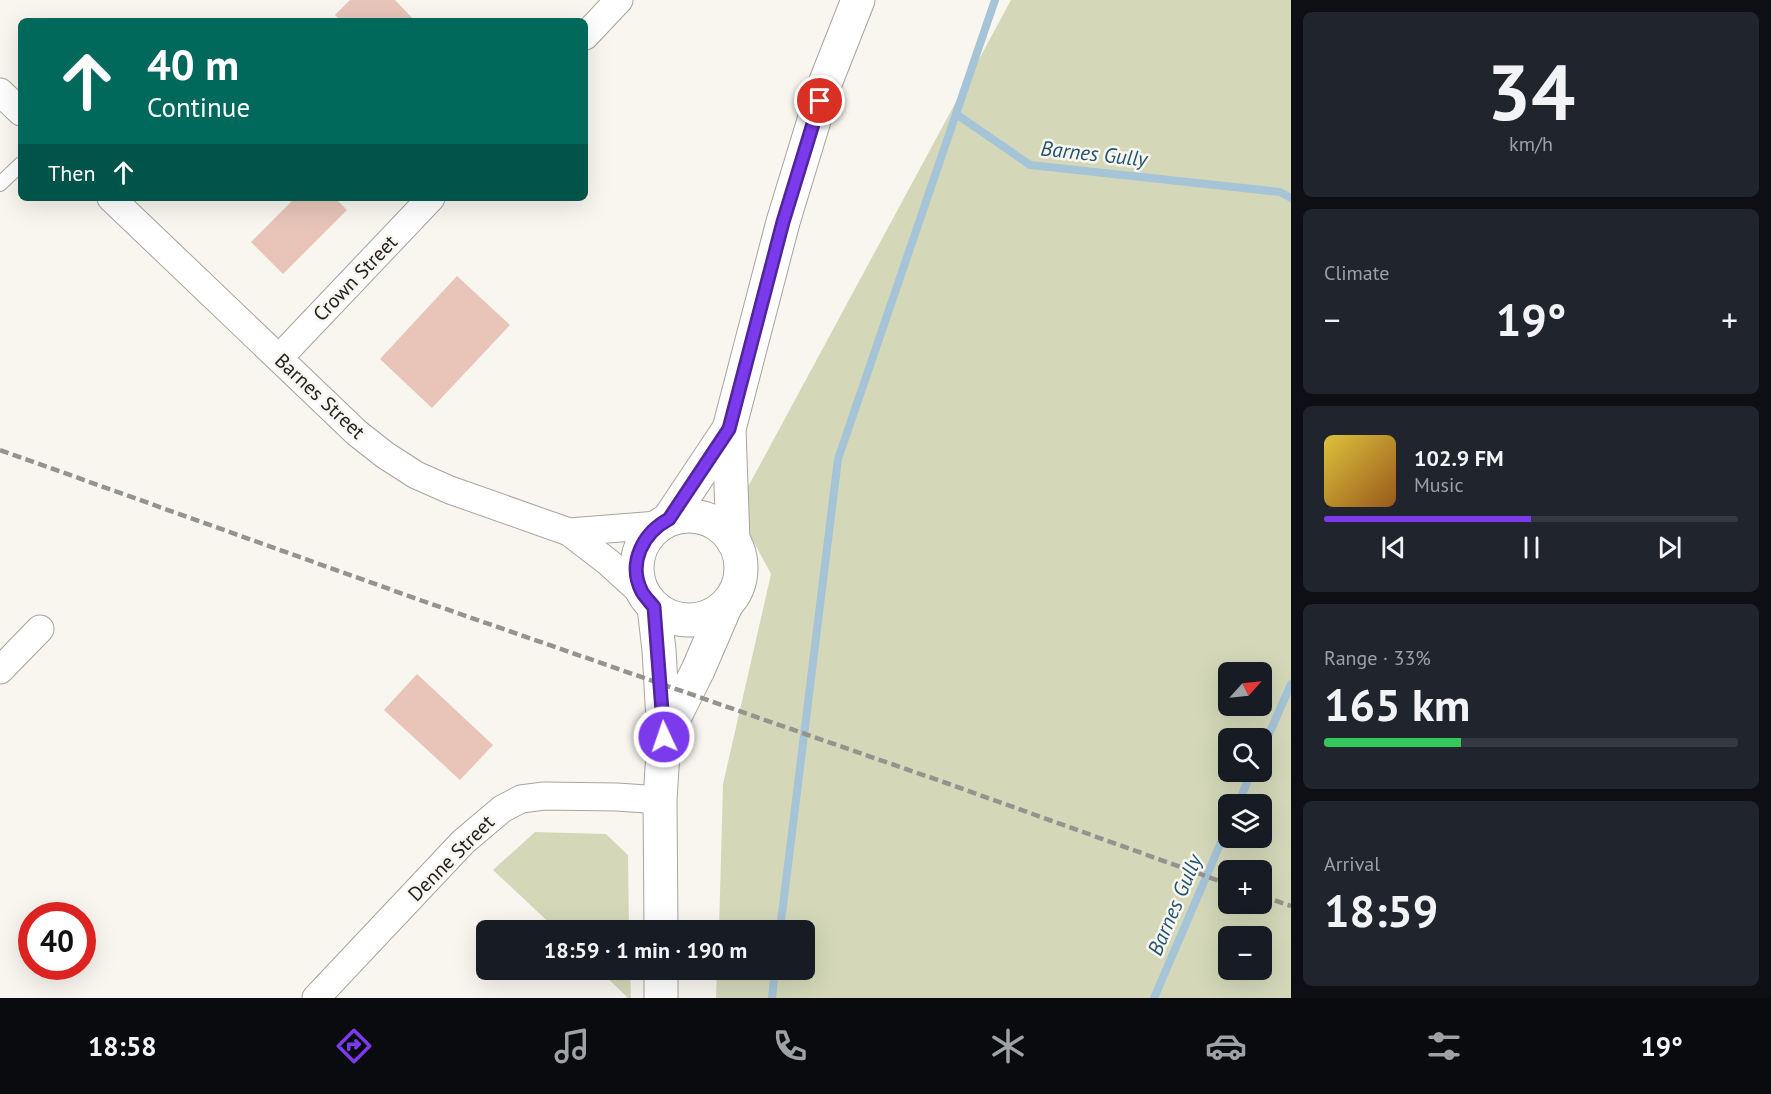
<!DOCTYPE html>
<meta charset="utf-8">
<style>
body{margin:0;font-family:"PT Sans",sans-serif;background:#20242c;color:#f1f3f6;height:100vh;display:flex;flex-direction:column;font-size:22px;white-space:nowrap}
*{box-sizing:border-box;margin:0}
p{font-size:20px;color:#9ea1a6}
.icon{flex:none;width:33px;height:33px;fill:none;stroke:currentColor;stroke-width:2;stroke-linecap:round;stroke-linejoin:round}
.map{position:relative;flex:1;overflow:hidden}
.drawer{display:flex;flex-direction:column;gap:12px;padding:12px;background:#0d0f14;width:480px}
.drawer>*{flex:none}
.guide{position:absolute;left:18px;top:18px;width:570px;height:183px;border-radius:9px;box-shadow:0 6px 24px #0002;background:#00695c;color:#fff;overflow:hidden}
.needle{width:39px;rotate:63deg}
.buttons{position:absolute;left:1218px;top:662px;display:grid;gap:12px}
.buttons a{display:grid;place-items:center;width:54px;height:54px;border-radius:9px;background:#171b24;box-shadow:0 6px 24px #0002;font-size:30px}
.speed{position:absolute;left:18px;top:902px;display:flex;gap:12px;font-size:30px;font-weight:700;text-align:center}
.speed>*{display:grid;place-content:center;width:78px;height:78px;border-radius:50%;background:#171b24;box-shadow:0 6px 24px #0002;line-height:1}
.speed .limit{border:9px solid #d22;background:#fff;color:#111}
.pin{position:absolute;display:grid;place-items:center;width:51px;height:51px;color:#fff;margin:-26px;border:3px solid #fff;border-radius:50%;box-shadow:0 2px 6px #0007}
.me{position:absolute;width:66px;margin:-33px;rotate:357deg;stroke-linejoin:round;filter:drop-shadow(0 0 4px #0008)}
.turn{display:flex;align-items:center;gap:21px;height:126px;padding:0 30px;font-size:27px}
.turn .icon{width:78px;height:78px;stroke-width:2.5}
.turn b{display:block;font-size:42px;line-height:51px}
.then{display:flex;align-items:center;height:57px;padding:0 30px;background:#0003;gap:12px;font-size:22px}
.big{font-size:45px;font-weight:800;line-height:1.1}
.drawer .widget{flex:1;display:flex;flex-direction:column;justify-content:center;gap:9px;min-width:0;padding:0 21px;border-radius:9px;background:#20242c}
.drawer .dial{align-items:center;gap:0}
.dial b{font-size:78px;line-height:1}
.song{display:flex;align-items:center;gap:18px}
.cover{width:72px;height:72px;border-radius:9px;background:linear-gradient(135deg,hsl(50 70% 55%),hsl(30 70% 35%))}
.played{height:6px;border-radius:3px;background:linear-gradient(90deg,#7c3aed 50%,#363941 50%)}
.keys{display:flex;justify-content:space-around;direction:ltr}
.heat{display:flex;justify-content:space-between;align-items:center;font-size:33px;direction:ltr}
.charge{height:9px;border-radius:4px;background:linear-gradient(90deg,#34c759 33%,#363941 0)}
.trip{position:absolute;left:476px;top:920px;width:339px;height:60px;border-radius:9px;background:#171b24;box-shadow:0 6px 24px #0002;font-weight:800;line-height:60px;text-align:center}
.menu{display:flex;height:96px;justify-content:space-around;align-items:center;background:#090b0e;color:#9ea1a6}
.menu .icon{width:42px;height:42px}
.menu .on{color:#7c3aed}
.menu b{font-size:27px;color:#f1f3f6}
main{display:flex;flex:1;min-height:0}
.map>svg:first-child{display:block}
.green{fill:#d4d8b9;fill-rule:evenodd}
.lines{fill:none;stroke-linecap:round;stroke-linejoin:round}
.stream{stroke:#a5c4d7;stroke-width:8}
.building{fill:#e8c4b9}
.lane-casing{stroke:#a7a49e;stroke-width:16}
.street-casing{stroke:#a7a49e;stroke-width:29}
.secondary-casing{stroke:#a7a49e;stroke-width:35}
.lane{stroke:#fff;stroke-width:14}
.street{stroke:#fff;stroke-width:27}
.secondary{stroke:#fff;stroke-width:33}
.rail{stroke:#95938e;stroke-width:4.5;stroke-dasharray:9 4.5;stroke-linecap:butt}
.route-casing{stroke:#51269a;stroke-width:15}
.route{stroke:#7c3aed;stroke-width:10}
.labels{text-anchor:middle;stroke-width:5;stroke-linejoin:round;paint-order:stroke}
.street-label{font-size:20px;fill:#201f1d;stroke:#f9f6ef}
.water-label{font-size:21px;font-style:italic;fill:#1f5571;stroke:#f9f6ef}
</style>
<main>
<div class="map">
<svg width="1291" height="998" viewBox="0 0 1291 998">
<rect width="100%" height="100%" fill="#f9f6ef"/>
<g class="green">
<path d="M 1011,0 L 1291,0 L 1291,998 L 716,998 L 717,969 L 804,969 L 804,930 L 719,930 L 723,784 L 771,574 L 736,509 ZM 1228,672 L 1262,672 L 1262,705 L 1228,705 ZM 1228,738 L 1262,738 L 1262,771 L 1228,771 ZM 1228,804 L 1262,804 L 1262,837 L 1228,837 ZM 1228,870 L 1262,870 L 1262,903 L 1228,903 ZM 1228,936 L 1262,936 L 1262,969 L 1228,969 Z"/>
<polygon points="535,832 606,834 628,855 629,930 557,930 493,870"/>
<polygon points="598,969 630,969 631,998 626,998 627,997"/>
</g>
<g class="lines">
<g class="stream">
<polyline points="995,0 956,114 1030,165 1280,192 1291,198"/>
<polyline points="1262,750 1291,684"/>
<polyline points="1238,804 1252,771"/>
<polyline points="780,930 838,459 956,114"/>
<polyline points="772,998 775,969"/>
<polyline points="1154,998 1228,826"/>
</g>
</g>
<g class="building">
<polygon points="350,0 395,0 415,21 341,21 335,15"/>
<polygon points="295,198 335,198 347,210 283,274 251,242"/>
<polygon points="457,276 510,325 432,408 380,359"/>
<polygon points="417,674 493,745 460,780 384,710"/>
</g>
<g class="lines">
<g class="lane-casing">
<polyline id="lane" points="0,184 21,164"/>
</g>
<g class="street-casing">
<g id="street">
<polyline points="585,36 619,0"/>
<polyline points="0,92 21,112"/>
<polyline points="111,198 357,433 385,455 416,475 450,490 569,532 608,562 642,593"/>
<polyline points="279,358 431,198"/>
<polyline points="569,532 658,525"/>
<polyline points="0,670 40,629"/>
<polyline points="316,998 463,842 502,809 521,799 544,796 617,797 660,800"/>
</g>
</g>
<g class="secondary-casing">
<g id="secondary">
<circle cx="689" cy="568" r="52"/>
<polyline points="669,519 729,429"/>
<polyline points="733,541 729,429 783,222 826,81 858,0"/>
<polyline points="654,607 659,650 664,737 660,800 661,930"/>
<polyline points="665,736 698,670 726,605"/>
<polyline points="661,969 661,998"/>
</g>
</g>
<use href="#lane" class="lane"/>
<use href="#street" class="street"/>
<use href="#secondary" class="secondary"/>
<g class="rail">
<polyline points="0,450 420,600 949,784 1228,884"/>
<polyline points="1262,896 1291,906"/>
</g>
</g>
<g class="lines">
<g class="route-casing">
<path id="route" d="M 664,737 L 654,607 C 650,602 645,597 642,592 C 627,563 643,533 669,519 L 729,429 L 783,222 L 820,101"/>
</g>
<use href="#route" class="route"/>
</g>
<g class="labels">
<g class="street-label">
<text transform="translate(355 278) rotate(-46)" y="7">Crown Street</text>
<text transform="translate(320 396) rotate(43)" y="7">Barnes Street</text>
<text transform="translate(451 858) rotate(-45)" y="7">Denne Street</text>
</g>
<g class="water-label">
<text transform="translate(1094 154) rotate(6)" y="7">Barnes Gully</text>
<text transform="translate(1175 905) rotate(-67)" y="7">Barnes Gully</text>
</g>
</g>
</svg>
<div class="buttons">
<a><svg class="needle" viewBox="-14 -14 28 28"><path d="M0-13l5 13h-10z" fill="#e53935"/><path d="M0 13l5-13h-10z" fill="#9ea1a6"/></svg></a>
<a><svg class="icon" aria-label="search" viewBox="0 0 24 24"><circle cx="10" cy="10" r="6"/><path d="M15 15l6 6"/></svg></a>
<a><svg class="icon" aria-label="layers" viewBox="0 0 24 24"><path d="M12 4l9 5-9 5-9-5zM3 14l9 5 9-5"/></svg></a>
<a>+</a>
<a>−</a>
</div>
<div class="speed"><div class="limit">40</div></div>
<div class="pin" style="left:820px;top:101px;background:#d93025"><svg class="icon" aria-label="arrive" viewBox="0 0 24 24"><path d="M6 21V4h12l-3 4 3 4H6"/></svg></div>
<svg class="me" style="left:664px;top:737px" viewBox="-20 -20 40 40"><circle r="17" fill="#7c3aed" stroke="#fff" stroke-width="3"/><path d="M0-11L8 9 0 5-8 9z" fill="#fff"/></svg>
<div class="trip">18:59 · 1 min · 190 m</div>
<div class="guide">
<div class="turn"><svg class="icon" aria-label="ahead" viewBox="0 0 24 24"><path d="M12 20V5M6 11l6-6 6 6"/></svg><div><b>40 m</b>Continue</div></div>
<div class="then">Then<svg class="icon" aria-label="ahead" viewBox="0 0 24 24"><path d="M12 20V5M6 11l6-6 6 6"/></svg></div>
</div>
</div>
<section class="drawer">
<div class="widget dial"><b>34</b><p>km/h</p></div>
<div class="widget"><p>Climate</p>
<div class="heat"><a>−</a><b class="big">19°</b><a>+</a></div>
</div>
<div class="widget">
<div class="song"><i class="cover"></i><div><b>102.9 FM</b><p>Music</p></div></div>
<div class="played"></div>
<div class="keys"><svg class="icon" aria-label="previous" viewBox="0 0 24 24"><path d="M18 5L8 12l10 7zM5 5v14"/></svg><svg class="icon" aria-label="pause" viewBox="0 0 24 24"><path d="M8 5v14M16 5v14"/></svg><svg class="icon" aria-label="next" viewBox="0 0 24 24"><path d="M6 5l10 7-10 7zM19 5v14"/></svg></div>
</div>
<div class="widget"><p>Range · 33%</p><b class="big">165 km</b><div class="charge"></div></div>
<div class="widget"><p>Arrival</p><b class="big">18:59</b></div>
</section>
</main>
<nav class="menu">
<b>18:58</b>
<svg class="icon on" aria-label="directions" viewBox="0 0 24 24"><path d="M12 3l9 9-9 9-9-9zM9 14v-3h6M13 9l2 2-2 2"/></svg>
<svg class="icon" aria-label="music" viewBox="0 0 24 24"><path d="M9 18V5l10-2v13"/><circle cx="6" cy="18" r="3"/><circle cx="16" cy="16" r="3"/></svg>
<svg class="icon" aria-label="phone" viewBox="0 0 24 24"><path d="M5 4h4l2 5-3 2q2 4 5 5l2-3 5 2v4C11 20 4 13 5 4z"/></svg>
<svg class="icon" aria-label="climate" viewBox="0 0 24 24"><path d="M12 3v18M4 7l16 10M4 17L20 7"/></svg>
<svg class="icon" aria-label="car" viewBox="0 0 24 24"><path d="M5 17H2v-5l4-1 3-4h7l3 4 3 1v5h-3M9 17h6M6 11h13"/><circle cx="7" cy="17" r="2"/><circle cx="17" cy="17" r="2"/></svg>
<svg class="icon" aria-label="filters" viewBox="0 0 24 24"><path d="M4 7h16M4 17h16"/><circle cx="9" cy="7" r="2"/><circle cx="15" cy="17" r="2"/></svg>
<b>19°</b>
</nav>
